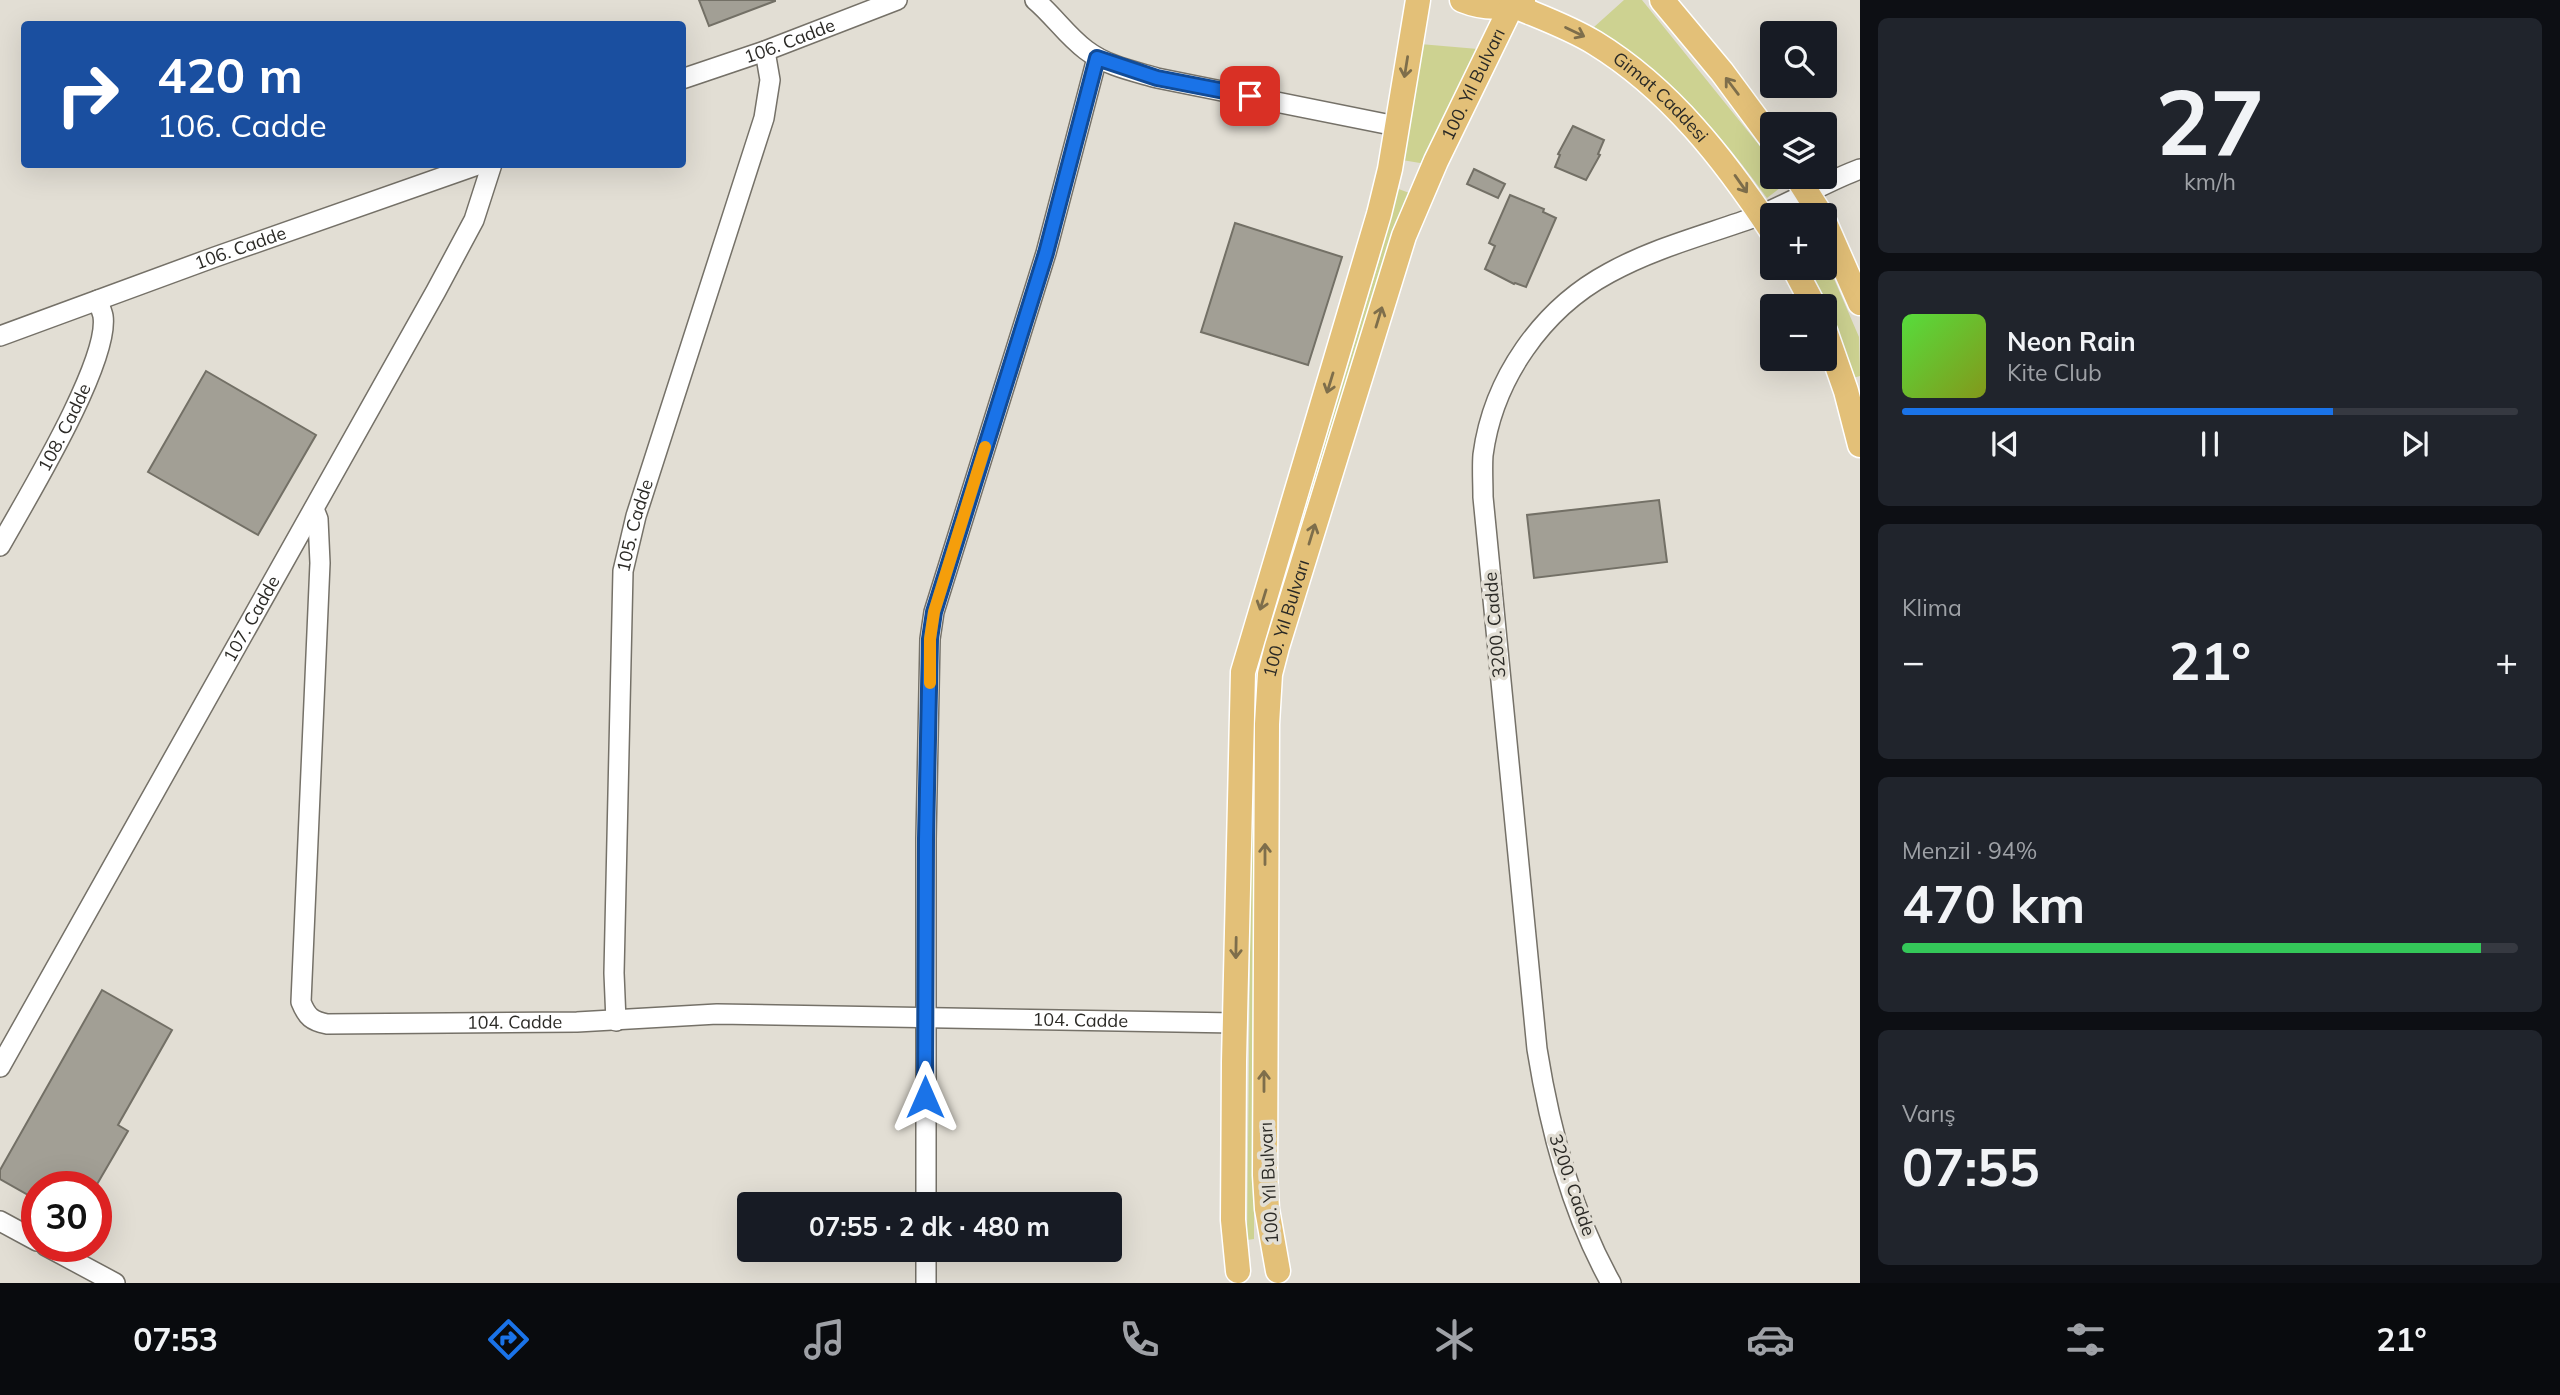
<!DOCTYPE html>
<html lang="tr">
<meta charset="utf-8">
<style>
body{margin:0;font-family:Mulish,sans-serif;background:#20242c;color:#f1f3f6;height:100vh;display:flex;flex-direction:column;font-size:26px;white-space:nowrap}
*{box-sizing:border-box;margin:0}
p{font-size:23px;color:#9ea1a6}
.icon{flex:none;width:38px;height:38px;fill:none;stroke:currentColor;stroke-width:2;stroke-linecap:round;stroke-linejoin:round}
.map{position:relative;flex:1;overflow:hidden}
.details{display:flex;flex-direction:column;gap:18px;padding:18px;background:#0d0f14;width:700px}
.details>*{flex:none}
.banner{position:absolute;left:21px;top:21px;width:665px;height:147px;border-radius:7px;box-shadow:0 7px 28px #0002;background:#1a4fa0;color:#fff;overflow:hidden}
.tools{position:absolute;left:1760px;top:21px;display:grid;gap:14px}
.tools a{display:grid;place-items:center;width:77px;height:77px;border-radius:7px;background:#171b24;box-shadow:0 7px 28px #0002;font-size:35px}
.speed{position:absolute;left:21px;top:1171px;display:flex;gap:14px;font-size:35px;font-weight:700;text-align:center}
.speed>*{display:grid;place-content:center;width:91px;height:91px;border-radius:50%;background:#171b24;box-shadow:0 7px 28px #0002;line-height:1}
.speed .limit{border:10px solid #d22;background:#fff;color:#111}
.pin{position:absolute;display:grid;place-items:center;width:60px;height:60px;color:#fff;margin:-30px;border-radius:14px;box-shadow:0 4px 10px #0006}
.me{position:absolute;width:77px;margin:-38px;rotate:0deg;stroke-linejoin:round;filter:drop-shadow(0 0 5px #0008)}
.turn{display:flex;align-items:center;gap:24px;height:147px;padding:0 21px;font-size:32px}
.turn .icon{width:91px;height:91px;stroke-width:2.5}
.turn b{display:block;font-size:49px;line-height:60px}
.big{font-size:52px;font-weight:700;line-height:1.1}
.details .card{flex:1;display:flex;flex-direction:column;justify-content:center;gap:10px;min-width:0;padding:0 24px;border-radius:10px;background:#20242c}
.details .dial{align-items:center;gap:0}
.dial b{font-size:91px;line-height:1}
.song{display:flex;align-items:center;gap:21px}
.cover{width:84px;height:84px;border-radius:10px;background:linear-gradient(135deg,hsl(110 70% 55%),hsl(70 70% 35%))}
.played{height:7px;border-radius:4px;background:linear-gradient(90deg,#1a73e8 70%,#363941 70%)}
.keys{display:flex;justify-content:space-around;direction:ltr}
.heat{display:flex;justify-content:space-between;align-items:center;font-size:38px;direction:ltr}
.charge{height:10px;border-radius:5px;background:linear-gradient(90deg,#34c759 94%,#363941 0)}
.trip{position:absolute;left:737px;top:1192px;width:385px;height:70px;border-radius:7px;background:#171b24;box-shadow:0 7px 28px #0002;font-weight:700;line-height:70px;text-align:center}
.tab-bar{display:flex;height:112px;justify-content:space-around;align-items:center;background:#090b0e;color:#9ea1a6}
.tab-bar .icon{width:49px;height:49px}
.tab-bar .on{color:#1a73e8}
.tab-bar b{font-size:32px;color:#f1f3f6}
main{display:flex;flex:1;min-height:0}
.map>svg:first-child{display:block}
.green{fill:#cdd291}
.building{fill:#a29f95;stroke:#737066;stroke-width:2}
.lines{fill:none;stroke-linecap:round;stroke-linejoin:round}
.minor-casing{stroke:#757168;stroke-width:22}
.major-casing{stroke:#fff;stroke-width:27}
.minor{stroke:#fff;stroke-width:19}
.major{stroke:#e3c078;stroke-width:24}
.oneway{stroke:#7e6e4b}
.route-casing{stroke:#114b97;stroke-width:18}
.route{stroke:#1a73e8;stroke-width:12}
.slow{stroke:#f59e0b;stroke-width:12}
.labels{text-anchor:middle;stroke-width:7;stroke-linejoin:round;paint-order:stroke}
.street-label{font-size:18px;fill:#2b2a26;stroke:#e2ded4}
</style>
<main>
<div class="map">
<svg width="1860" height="1283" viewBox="0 0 1860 1283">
<rect width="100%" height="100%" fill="#e2ded4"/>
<g class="green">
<path d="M 1624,0 L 1642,0 L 1759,145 L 1773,166 L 1773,177 L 1780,177 L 1785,184 L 1767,198 C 1734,152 1699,109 1655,73 C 1635,57 1614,42 1594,27 Z"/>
<polygon points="1420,44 1478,49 1426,164 1402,160"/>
<polygon points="1396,188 1412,194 1260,674 1254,1026 1254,1239 1247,1240 1253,679 1333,417 1380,257"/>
<polygon points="1825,258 1859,337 1860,376 1853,378 1842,341 1807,268 1825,268"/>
</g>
<g class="building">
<polygon points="699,0 775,0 775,1 709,26"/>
<polygon points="1573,126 1604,140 1598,154 1600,155 1586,180 1555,167 1560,155 1558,154"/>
<polygon points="1474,169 1505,184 1498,198 1467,184"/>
<polygon points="1510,195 1544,209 1543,212 1556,218 1526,287 1515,283 1514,284 1485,269 1495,246 1489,243"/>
<polygon points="1235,223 1342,257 1308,365 1201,332"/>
<polygon points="206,371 316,435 258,535 148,472"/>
<polygon points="1659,500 1667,562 1534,578 1527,515"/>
<polygon points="102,990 172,1030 118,1125 128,1131 96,1186 37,1186 37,1200 0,1179 0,1170"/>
</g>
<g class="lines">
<g class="minor-casing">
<g id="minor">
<path d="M 1035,0 C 1053,15 1067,36 1086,50 C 1107,66 1133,71 1157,78 L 1396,126"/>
<path id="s1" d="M 682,79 L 765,51 L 897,0"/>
<path id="s2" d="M 0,336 L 215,257 L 480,164"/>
<path id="s3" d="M 314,509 L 318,519 L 320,563 L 301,1002 C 307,1017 312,1021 327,1024 L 577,1022 L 717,1014 L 1235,1023"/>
<path id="s4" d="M 0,546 C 25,501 110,362 103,316 C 102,311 99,305 98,300"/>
<path id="s5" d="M 616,1021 L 614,973 L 623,571 L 636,516 L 764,118 L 770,80 L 765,51"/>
<path id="s6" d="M 0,1067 L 436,291 L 474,220 L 492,164"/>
<polyline points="926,1204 926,839 930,639 934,612 1046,253 1097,58"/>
<polyline points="0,1221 37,1241"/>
<polyline points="46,1246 115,1283"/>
<polyline points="926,1250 926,1283"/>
<path d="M 1611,1283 C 1571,1212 1550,1130 1537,1049 L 1483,497 C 1483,483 1482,468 1483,455 C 1493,379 1542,309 1609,273 C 1656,247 1709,234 1758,216 C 1793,202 1825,182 1860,169"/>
</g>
</g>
<g class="major-casing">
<g id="major">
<path d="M 1462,0 C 1482,8 1503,9 1523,1"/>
<polyline points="1662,0 1722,72 1773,141"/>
<polyline points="1797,177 1821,215"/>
<polyline points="1825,223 1860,303"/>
<polyline points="1794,268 1814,306"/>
<polyline points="1825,331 1846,391 1860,445"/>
<polyline points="1238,1271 1233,1220 1234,1062 1243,672 1379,214 1390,169 1418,0"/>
<path id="s7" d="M 1278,1271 L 1267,1209 L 1265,1175 L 1267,724 L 1270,674 L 1277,647 L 1404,236 L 1436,161 L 1512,5 C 1540,17 1569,27 1595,43 C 1670,89 1725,160 1773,233"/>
</g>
</g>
<use href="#minor" class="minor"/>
<use href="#major" class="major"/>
</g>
<defs><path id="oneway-shaft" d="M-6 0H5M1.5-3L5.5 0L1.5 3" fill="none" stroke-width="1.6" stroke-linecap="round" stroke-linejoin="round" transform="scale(1.75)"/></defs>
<g class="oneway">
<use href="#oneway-shaft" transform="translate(1575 32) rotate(26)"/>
<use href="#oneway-shaft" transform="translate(1406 67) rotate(99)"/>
<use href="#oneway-shaft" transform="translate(1732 86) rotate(-127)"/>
<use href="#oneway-shaft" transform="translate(1741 184) rotate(55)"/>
<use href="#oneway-shaft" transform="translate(1379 317) rotate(-73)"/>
<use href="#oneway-shaft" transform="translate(1330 383) rotate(107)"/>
<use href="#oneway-shaft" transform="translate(1312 534) rotate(-73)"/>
<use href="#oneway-shaft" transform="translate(1263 600) rotate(107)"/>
<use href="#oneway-shaft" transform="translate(1265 854) rotate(-90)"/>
<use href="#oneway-shaft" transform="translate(1236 948) rotate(91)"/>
<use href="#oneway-shaft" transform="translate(1264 1081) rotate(-90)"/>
</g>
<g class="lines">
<g class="route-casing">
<polyline id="route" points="925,1097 926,839 930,639 934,612 1046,253 1097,58 1157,78 1250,96"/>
</g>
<use href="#route" class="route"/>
<polyline class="slow" points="930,683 930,639 934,612 985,447"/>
</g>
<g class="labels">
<g class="street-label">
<text dy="6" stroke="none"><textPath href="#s1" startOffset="114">106. Cadde</textPath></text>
<text dy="6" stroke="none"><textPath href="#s7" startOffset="1223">100. Yıl Bulvarı</textPath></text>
<text dy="6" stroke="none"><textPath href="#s7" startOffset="1488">Gimat Caddesi</textPath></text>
<text dy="6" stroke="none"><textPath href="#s2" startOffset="256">106. Cadde</textPath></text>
<text dy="6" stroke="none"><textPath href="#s4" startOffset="135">108. Cadde</textPath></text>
<text dy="6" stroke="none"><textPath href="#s5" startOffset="497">105. Cadde</textPath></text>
<text dy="6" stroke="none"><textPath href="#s6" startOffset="514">107. Cadde</textPath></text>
<text dy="6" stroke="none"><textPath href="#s7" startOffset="656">100. Yıl Bulvarı</textPath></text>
<text transform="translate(1495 625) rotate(-95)" y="6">3200. Cadde</text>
<text dy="6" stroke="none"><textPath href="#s3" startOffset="1284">104. Cadde</textPath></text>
<text dy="6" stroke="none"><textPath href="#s3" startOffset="718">104. Cadde</textPath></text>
<text transform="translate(1269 1183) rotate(-93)" y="6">100. Yıl Bulvarı</text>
<text transform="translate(1572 1185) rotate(71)" y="6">3200. Cadde</text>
</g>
</g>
</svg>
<div class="tools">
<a><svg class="icon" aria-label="search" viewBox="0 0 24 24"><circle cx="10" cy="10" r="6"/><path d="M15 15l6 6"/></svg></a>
<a><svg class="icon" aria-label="layers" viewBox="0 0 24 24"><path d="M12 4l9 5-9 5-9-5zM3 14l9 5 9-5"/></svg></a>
<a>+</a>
<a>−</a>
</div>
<div class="speed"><div class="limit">30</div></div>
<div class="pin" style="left:1250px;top:96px;background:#d93025"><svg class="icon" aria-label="arrive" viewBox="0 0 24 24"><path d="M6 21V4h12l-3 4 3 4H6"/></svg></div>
<svg class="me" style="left:925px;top:1097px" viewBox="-20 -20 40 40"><path d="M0-17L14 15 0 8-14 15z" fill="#1a73e8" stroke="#fff" stroke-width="4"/></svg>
<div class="trip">07:55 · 2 dk · 480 m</div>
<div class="banner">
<div class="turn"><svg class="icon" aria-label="right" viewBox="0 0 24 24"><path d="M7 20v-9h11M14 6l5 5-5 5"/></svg><div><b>420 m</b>106. Cadde</div></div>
</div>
</div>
<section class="details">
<div class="card dial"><b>27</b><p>km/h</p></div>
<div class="card">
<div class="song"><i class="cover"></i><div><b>Neon Rain</b><p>Kite Club</p></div></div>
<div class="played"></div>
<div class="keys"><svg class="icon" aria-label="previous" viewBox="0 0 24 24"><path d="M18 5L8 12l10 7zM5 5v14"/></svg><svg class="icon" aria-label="pause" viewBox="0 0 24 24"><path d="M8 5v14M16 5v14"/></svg><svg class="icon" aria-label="next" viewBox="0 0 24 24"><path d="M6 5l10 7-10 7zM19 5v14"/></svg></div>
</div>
<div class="card"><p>Klima</p>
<div class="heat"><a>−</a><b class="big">21°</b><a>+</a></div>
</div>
<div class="card"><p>Menzil · 94%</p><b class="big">470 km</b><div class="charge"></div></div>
<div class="card"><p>Varış</p><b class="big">07:55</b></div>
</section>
</main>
<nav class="tab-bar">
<b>07:53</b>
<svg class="icon on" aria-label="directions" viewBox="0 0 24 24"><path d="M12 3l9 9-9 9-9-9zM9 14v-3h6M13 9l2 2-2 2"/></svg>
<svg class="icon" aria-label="music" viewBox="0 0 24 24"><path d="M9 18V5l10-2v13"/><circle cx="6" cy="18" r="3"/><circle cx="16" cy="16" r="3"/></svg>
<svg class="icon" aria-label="phone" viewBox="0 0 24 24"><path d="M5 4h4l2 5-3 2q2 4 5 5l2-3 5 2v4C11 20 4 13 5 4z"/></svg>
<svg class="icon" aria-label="climate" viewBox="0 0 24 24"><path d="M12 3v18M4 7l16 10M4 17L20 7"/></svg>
<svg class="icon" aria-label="car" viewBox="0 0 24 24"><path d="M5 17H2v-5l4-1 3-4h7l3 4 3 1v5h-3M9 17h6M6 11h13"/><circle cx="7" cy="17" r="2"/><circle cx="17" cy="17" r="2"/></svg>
<svg class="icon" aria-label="filters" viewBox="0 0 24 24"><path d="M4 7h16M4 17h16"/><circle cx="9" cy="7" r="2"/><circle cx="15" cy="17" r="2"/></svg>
<b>21°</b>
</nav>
